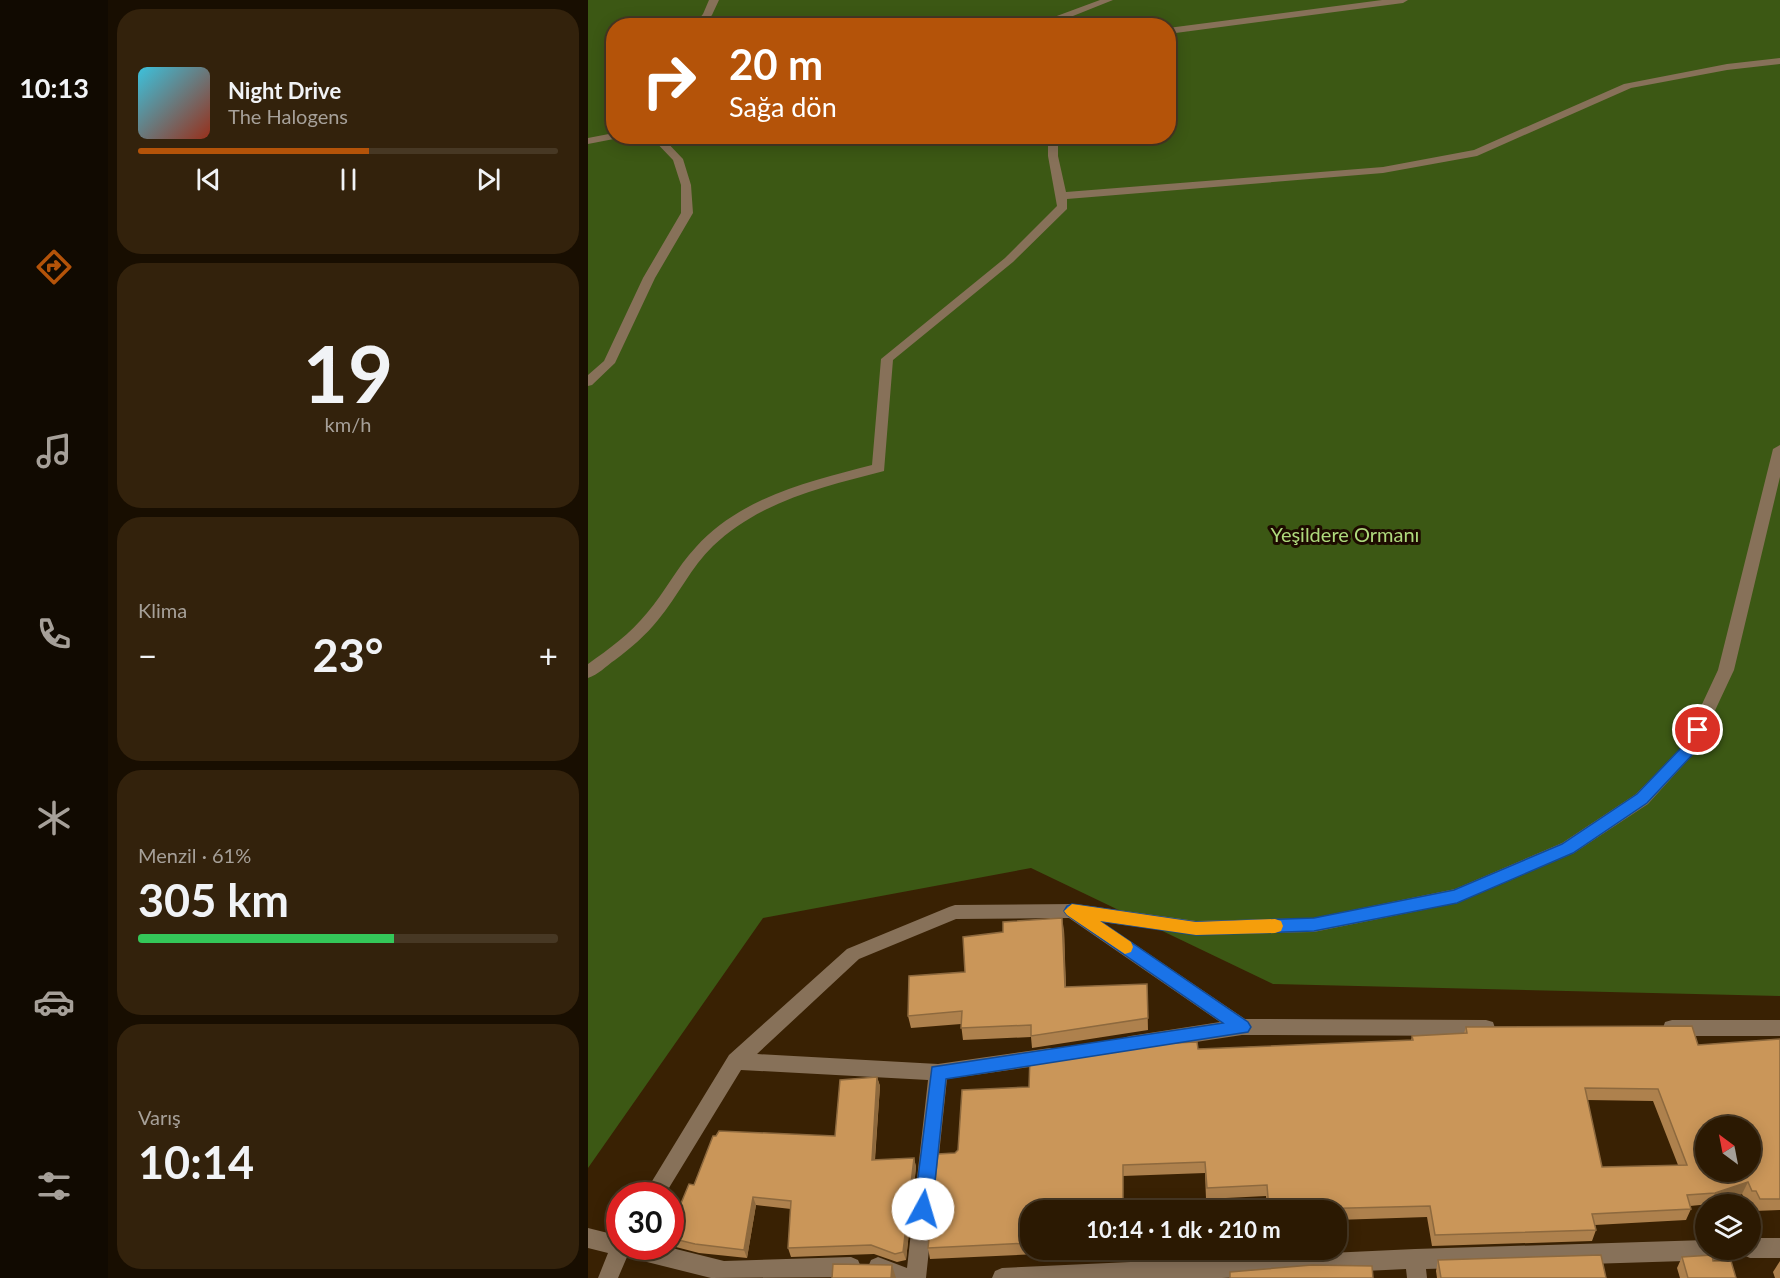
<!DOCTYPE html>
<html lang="tr">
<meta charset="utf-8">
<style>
body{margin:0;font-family:Lato,sans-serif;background:#33220c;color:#f1f3f6;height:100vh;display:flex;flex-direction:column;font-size:22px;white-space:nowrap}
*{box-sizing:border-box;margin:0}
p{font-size:20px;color:#a6a099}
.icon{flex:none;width:33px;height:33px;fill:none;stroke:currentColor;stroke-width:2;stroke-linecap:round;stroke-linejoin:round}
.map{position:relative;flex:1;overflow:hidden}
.details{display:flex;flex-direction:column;gap:9px;padding:9px;background:#180e01;width:480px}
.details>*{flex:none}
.hud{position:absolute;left:18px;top:18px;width:570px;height:126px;border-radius:24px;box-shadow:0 3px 15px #0003,0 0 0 2px #473824;background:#b45309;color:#fff;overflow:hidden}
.needle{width:39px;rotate:328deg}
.fabs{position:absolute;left:1107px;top:1116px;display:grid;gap:12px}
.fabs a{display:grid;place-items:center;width:66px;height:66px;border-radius:50%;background:#2b1902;box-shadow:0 3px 15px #0003,0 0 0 2px #473824;font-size:30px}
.speed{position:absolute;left:18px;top:1182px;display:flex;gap:12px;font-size:30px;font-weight:700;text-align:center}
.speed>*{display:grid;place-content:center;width:78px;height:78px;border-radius:50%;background:#2b1902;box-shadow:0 3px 15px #0003,0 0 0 2px #473824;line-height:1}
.speed .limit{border:9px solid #d22;background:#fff;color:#111}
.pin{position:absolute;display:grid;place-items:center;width:51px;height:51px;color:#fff;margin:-26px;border:3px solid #fff;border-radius:50%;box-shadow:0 2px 6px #0007}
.me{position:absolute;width:66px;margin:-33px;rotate:6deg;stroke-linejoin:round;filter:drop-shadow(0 0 4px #0008)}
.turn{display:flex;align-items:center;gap:21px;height:126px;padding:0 24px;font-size:27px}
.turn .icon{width:78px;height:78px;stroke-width:2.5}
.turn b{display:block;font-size:42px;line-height:51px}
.big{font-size:45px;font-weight:700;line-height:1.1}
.details .card{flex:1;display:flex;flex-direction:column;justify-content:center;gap:9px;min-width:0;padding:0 21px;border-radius:24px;background:#33220c}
.details .dial{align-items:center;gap:0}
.dial b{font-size:78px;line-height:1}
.song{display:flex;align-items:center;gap:18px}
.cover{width:72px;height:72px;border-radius:9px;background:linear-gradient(135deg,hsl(190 70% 55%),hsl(10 70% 35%))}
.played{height:6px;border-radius:3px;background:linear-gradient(90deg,#b45309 55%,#473824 55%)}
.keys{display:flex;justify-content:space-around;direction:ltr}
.heat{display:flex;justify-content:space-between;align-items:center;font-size:33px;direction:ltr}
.charge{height:9px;border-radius:4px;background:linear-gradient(90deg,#34c759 61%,#473824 0)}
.trip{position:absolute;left:432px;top:1200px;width:327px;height:60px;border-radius:24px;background:#2b1902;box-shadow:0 3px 15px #0003,0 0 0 2px #473824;font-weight:700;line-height:60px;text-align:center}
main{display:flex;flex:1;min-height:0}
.menu{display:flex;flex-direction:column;width:108px;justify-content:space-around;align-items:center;background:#110a01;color:#a6a099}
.menu .icon{width:42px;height:42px}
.menu .on{color:#b45309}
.menu b{font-size:27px;color:#f1f3f6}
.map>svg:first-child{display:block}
.forest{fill:#3c5814;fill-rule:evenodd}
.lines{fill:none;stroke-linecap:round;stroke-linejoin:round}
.minor{fill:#877159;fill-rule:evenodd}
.wall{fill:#ae814d;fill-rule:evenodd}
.shaded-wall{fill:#8d693e}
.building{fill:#ca9659;stroke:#8d693e;stroke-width:1.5;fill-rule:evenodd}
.route{fill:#1a73e8;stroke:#114b97;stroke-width:1.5}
.slow{fill:#f59e0b}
.labels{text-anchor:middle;stroke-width:6;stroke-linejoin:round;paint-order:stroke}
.park-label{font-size:20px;fill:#aed97c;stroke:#1d0b00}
</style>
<main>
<nav class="menu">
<b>10:13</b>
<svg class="icon on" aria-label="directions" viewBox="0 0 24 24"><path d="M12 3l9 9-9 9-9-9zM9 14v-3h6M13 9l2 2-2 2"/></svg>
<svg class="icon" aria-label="music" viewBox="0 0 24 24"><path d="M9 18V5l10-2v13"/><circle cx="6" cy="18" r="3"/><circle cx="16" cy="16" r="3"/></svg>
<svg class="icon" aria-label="phone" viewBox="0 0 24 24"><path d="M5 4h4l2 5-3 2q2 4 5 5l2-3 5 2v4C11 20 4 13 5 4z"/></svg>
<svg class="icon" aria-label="climate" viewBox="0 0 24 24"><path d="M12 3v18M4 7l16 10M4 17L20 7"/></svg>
<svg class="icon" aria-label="car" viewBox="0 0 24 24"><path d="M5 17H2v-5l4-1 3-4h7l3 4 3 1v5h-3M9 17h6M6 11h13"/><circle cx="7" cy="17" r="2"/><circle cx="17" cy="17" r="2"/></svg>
<svg class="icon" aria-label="filters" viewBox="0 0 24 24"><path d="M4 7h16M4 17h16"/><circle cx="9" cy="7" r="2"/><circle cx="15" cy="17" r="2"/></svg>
</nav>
<section class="details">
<div class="card">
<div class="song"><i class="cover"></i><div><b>Night Drive</b><p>The Halogens</p></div></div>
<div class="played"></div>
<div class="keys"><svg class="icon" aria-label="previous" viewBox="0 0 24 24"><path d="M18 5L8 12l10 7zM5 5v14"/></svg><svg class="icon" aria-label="pause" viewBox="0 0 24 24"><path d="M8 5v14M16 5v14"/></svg><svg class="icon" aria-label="next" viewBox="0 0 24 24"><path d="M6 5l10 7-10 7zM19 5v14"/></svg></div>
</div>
<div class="card dial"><b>19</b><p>km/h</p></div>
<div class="card"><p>Klima</p>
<div class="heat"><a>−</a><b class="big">23°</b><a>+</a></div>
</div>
<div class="card"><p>Menzil · 61%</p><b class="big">305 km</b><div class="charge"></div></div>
<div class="card"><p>Varış</p><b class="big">10:14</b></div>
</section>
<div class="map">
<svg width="1192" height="1278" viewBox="0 0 1192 1278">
<rect width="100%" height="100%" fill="#392103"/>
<path class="forest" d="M 0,0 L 1192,0 L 1192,996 L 685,984 L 443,868 L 175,918 L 0,1168 ZM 26,26 L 580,26 L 580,136 L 26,136 Z"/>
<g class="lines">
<g class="minor">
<polygon points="121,0 131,0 124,15 115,26 105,26 115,14"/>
<polygon points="512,0 525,0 460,26 413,26 458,20"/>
<polygon points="794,0 820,0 815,3 580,34 580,28"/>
<path d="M 1192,58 L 1192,64 L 1139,70 L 1043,88 L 889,156 L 795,173 L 479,199 L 479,209 L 425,262 L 305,360 L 296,471 C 235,487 172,501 125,546 C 103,567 90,596 70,620 C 58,635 43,648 27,660 C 18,666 10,675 0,678 L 0,664 C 21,649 42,634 59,613 C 77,592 89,567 108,547 C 153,497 222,481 284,465 L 293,359 L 417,258 L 469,206 L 460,156 L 460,136 L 470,136 L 470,156 L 478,192 L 795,167 L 886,150 L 1036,84 L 1139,64 Z"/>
<polygon points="26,133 26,136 32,136 31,138 0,144 0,138"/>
<polygon points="62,136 73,136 95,159 103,185 105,213 67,278 27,363 4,385 0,386 0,375 16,361 55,278 93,213 93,185 85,160"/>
<polygon points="1192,445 1192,477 1146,670 1108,751 1060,804 986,853 869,903 726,932 608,935 514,922 657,1019 898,1020 905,1022 907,1028 905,1034 898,1036 654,1035 542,1052 535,1050 533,1044 535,1038 542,1036 632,1022 481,918 368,919 271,959 169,1054 350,1064 462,1048 469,1050 471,1056 469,1062 462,1064 359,1079 338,1278 292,1278 283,1274 280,1267 283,1260 290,1257 319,1268 340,1080 153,1070 76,1196 55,1196 141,1055 259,949 361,907 367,905 488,904 608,921 726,918 867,889 974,843 1048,794 1094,747 1130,670 1185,449"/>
<polygon points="1084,1020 1192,1020 1192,1036 1084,1036 1077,1034 1075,1028 1077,1022"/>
<polygon points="0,1228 32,1236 32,1246 76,1246 136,1261 263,1257 270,1260 273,1267 270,1274 263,1277 123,1278 39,1257 30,1278 10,1278 20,1253 0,1248"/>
<polygon points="1162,1238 1192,1238 1192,1258 1162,1258 1155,1255 1152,1250 1162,1250"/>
<polygon points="1118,1240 1118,1250 1139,1250 1136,1257 1129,1260 838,1269 839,1278 819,1278 818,1269 634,1278 404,1278 407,1271 414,1268 827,1249"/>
</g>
</g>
<g class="wall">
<polygon points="476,930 478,987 559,984 560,1030 444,1048 443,1037 375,1040 373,1024 323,1028 320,1016 377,972"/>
<path d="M 878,1027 L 1110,1045 L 1192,1039 L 1192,1210 L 1166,1211 L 1163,1202 L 1158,1202 L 1154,1194 L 1122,1204 L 1102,1206 L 1103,1209 L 1098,1220 L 1007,1225 L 1008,1230 L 1004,1241 L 844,1246 L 839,1217 L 748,1220 L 748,1210 L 679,1210 L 678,1196 L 618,1199 L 617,1173 L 535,1176 L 442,1210 L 442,1250 L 492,1250 L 492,1252 L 342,1259 L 340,1248 L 367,1153 L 441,1087 L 561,1044 L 610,1049 L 823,1040 L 824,1036 L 876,1033 ZM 999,1100 L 1065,1101 L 1090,1165 L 1014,1167 Z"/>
<polygon points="289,1077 292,1086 287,1160 326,1158 328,1167 318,1260 309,1262 286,1254 203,1257 200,1248 203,1209 168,1205 159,1258 111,1253 84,1246 82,1243 82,1230 106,1185 247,1136"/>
<polygon points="1094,1257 1125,1261 1148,1278 1092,1278 1089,1268"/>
<polygon points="850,1260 1018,1278 849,1278 848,1271"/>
<polygon points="1192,1261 1192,1278 1187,1278 1185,1272"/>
</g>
<g class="shaded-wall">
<polygon points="474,918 476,930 478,1000 477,987"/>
<polygon points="289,1077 292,1086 286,1169 284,1160"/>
<polygon points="326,1158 328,1167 318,1260 315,1252"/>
<polygon points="1160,1182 1154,1194 1122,1204 1127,1193"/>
<polygon points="165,1197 168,1205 159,1258 156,1250"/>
<polygon points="304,1265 308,1278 303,1278"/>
</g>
<g class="building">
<polygon points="474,918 477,987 559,984 560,1018 443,1036 443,1025 373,1028 374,1011 320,1016 321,976 377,972 375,937 415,932 415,922"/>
<path d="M 1104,1026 L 1110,1045 L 1192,1039 L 1192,1199 L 1172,1199 L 1168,1191 L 1164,1191 L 1160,1182 L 1127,1193 L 1099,1195 L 1103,1209 L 1004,1214 L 1008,1230 L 847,1235 L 842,1206 L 681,1210 L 679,1185 L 619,1188 L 617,1162 L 535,1165 L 535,1210 L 442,1210 L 442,1243 L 340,1248 L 350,1154 L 367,1153 L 370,1150 L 374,1090 L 441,1087 L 442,1057 L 560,1039 L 561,1044 L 609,1042 L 610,1049 L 825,1040 L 824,1036 L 879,1033 L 878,1027 ZM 997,1088 L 1070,1089 L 1099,1165 L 1014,1167 ZM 1118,1126 L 1162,1126 L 1162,1172 L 1118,1172 Z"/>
<polygon points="289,1077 284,1160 326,1158 315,1252 307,1254 283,1245 200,1248 203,1201 165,1197 156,1250 107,1244 82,1238 82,1230 101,1184 106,1185 125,1136 128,1136 131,1131 247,1136 252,1080"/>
<polygon points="1013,1255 1018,1278 853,1278 850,1260"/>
<polygon points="1124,1255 1125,1261 1143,1261 1148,1278 1100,1278 1094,1257"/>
<polygon points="245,1264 304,1265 303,1278 244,1278"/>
<polygon points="724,1265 784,1266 785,1278 642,1278 642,1272"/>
</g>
<polygon class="route" points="1110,725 1117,730 1105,754 1059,803 985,853 869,903 726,931 608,935 512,921 660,1022 663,1027 660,1032 358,1079 344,1209 341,1216 335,1218 328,1216 326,1209 344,1067 635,1023 479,915 476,911 479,906 484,904 608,922 726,918 866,890 974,844 1049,794 1094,747 1104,727"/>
<polygon class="slow" points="484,904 608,922 687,919 693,921 695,926 693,931 687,933 608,935 512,921 543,942 545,947 543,952 537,954 479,915 476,911"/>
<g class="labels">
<g class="park-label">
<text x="757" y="542">Yeşildere Ormanı</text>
</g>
</g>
</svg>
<div class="fabs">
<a><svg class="needle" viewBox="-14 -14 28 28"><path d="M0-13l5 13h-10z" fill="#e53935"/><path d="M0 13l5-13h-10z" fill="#a6a099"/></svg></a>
<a><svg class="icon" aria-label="layers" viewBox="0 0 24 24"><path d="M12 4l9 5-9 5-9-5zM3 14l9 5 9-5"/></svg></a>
</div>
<div class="speed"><div class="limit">30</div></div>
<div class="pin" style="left:1110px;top:730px;background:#d93025"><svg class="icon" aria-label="arrive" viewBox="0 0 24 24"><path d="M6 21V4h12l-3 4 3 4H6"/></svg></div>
<svg class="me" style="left:335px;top:1209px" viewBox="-20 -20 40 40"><circle r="19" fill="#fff"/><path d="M0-13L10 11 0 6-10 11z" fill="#1a73e8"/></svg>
<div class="trip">10:14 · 1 dk · 210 m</div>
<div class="hud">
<div class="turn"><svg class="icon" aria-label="right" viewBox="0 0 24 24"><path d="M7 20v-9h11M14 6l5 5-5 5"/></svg><div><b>20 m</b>Sağa dön</div></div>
</div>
</div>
</main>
